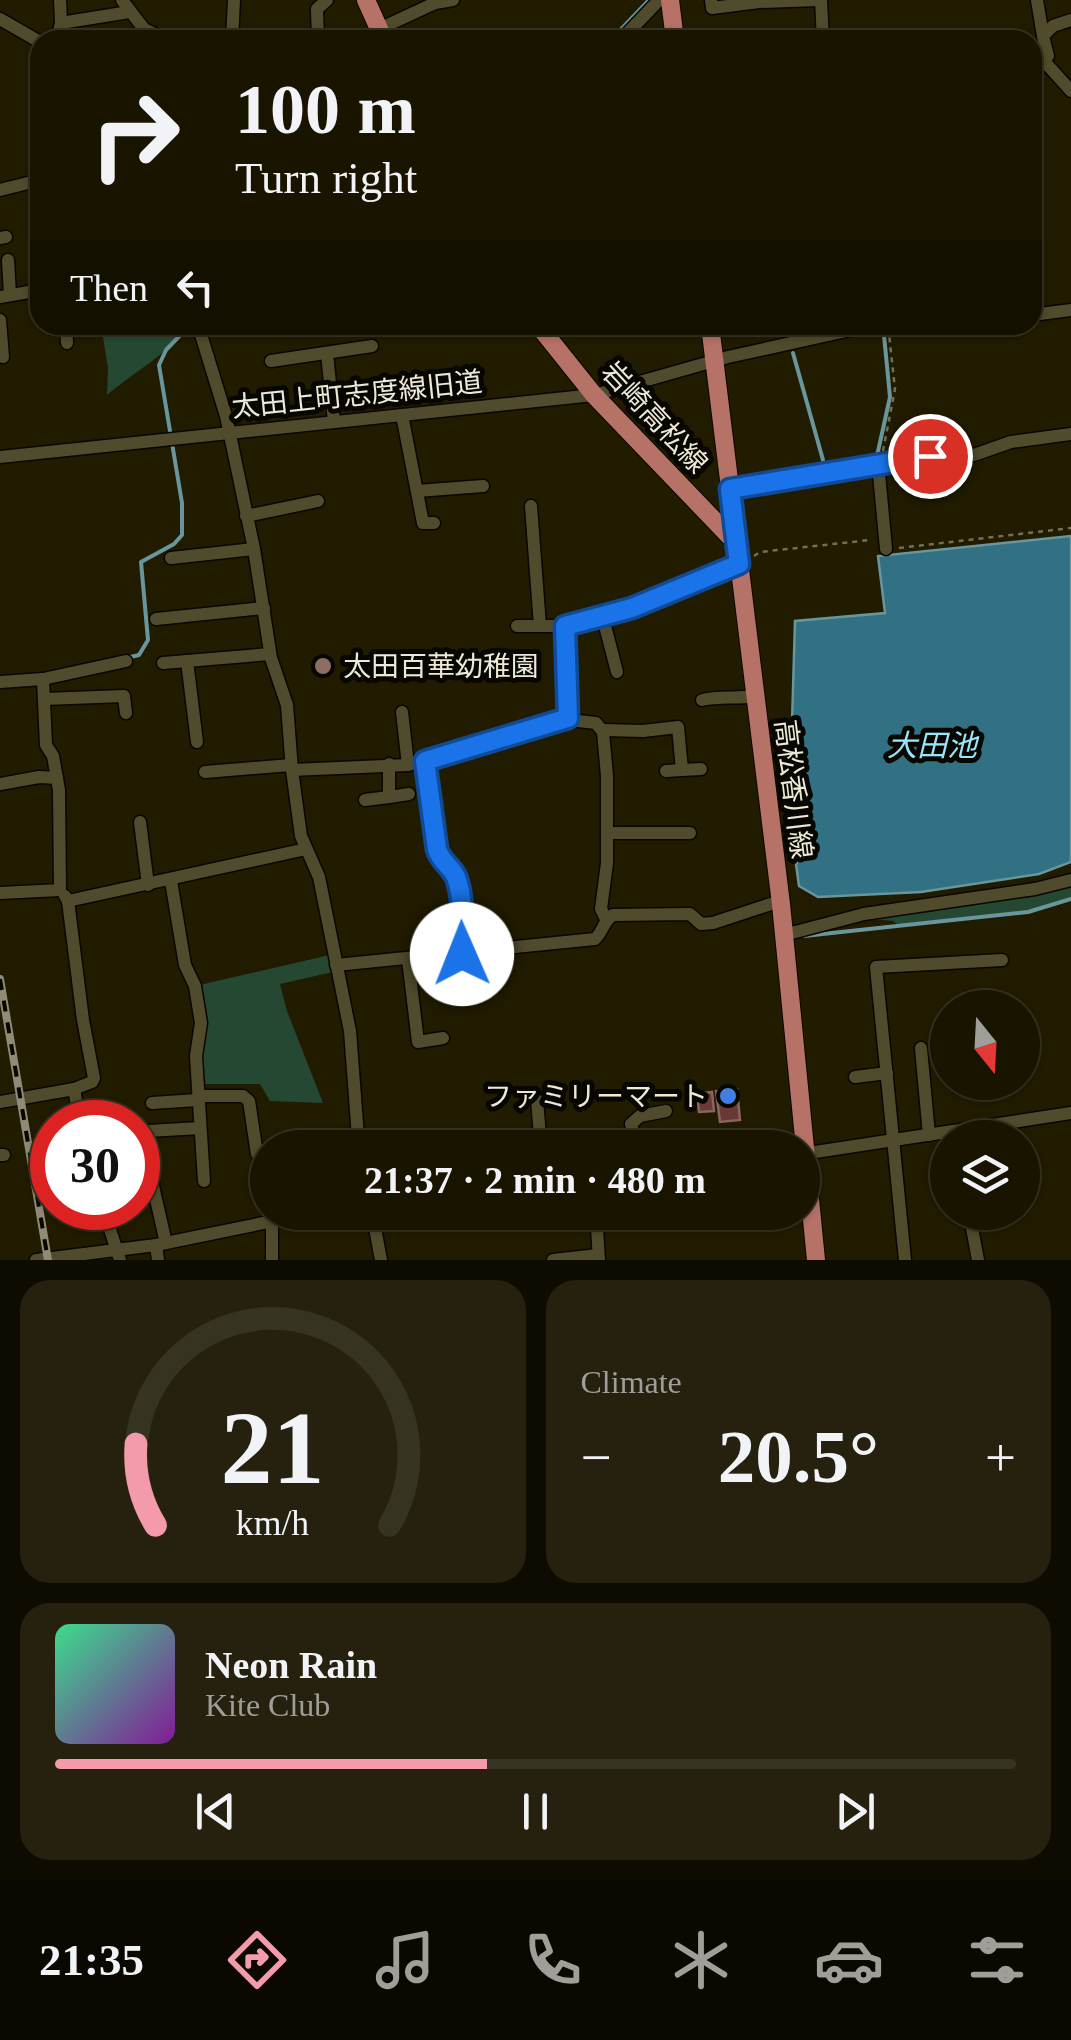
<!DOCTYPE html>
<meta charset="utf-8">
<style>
body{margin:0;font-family:"Times New Roman","Noto Sans JP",serif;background:#26210f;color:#f1f3f6;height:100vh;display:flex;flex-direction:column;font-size:38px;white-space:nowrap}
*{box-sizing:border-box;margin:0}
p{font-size:32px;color:#9f9e99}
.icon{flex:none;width:55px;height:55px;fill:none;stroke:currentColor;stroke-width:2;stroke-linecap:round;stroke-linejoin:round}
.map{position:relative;height:1260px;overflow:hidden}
.drawer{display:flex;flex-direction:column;gap:20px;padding:20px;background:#0e0b00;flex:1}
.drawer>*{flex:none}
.hud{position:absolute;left:30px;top:30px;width:1012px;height:305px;border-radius:30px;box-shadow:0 2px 8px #0004,0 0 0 2px #373322;background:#191400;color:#f1f3f6;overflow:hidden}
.needle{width:65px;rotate:162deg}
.controls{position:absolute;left:930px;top:990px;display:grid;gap:20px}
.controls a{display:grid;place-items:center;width:110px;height:110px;border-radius:50%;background:#191400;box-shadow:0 2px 8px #0004,0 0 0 2px #373322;font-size:50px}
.speed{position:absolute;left:30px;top:1100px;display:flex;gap:20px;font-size:50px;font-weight:700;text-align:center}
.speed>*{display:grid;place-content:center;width:130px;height:130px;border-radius:50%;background:#191400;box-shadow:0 2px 8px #0004,0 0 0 2px #373322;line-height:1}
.speed .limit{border:15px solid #d22;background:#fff;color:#111}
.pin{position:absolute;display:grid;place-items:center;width:85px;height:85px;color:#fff;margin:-42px;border:5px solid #fff;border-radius:50%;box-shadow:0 2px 10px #0007}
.me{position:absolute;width:110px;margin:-55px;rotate:359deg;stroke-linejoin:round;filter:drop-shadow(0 0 8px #0008)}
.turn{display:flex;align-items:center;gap:35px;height:210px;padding:0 40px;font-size:45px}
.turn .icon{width:130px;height:130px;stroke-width:2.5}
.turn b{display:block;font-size:70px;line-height:85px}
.then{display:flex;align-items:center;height:95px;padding:0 40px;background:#0003;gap:20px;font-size:38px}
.big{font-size:75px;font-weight:700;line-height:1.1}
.drawer .widget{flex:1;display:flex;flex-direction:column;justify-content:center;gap:15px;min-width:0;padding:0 35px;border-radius:30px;background:#26210f}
.drawer .dial{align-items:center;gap:0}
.dial svg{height:260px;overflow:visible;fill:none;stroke:#373322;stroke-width:7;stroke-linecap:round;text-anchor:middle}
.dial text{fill:#f1f3f6;stroke:none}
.song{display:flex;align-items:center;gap:30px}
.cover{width:120px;height:120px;border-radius:15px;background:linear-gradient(135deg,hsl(150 70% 55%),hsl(290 70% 35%))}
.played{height:10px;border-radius:5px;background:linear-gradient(90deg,#f39aab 45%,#373322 45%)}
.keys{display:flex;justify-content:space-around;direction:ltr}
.heat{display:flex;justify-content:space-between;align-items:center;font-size:55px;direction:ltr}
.drawer .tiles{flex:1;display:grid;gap:20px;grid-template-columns:1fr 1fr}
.widget:last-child{grid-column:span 2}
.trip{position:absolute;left:250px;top:1130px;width:570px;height:100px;border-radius:50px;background:#191400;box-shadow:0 2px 8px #0004,0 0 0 2px #373322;font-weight:700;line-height:100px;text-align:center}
.tab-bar{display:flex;height:160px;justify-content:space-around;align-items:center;background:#0a0800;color:#9f9e99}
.tab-bar .icon{width:70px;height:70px}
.tab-bar .active{color:#f39aab}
.tab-bar b{font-size:45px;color:#f1f3f6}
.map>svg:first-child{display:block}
.green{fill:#254833}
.water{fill:#317183;stroke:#69959c;stroke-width:2.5}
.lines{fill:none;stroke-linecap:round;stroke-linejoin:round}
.stream{stroke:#69959c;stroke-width:4}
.building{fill:#6a3935;stroke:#896561;stroke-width:2.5}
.minor-casing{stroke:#0a0600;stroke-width:15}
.major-casing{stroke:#0a0600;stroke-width:20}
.path{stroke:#746f58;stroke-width:2.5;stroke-dasharray:5 5;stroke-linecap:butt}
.minor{stroke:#504b2c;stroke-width:12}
.major{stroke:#b77267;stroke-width:18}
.rail-casing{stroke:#8f8b75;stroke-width:8}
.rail{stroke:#080600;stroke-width:4;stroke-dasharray:11;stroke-linecap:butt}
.route-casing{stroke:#114b97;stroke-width:25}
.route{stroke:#1a73e8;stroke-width:18}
.education-dot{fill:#8d6e63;stroke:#080600;stroke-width:4}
.shop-dot{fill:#3f7fe0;stroke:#080600;stroke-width:4}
.labels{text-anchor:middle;stroke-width:10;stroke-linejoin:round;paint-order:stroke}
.street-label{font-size:28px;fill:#ece9d7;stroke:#080600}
.poi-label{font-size:28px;fill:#ece9d7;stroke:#080600;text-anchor:start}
.water-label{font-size:30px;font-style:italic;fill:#9ae5fc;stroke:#080600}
</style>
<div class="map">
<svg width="1071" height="1260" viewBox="0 0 1071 1260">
<rect width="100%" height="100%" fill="#211b00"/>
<g class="green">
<path d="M 101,325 L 186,325 C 169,355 132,373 107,395 L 108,368 Z"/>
<polygon points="1071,886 1071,897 1027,911 899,926 893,921 862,918 1017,897"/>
<polygon points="334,954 337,971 280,984 287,1011 323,1103 270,1101 260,1084 198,1084 195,986"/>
</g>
<polygon class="water" points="1071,536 1071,862 1039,874 921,892 818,897 799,886 796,864 802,854 793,791 790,791 795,621 885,613 878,556"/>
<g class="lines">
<g class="stream">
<polyline points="611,40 649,0"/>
<polyline points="790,332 791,325"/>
<polyline points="793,353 823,460"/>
<polyline points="877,456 890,397 883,325"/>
<polyline points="126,658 139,655 148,640 141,562 174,544 182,535 182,503 159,365 166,350 190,325"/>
<polyline points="804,936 1028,912 1071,899"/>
</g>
</g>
<g class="building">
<polygon points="737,1089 740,1120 720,1122 716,1091"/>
<polygon points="712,1092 714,1111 699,1112 697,1094"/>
</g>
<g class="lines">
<g class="minor-casing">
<g id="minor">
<polyline points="60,0 61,23"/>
<polyline points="122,0 144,29 167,40"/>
<polyline points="711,0 712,8 759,2 819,0"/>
<polyline points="821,0 823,40"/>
<polyline points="1037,0 1043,36"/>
<polyline points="0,19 40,42"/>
<polyline points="379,29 435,3 453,0"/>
<polyline points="57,40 61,23 129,12"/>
<polyline points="232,40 234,0"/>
<polyline points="318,40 317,9 327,0"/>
<polyline points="621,40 659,0"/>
<polyline points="1044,61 1071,91"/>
<polyline points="1032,73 1048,56 1043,36 1053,26 1071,20"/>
<polyline points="0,190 40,180"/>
<polyline points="0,238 6,237"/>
<polyline points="8,260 10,295"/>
<polyline points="0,297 40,290"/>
<polyline points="1032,315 1071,310"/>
<polyline points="0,320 3,357"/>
<polyline points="66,325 67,343"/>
<polyline points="198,325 226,416 254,549 271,658 287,705 292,770 301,836 319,877 350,1031 358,1137 356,1148"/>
<polyline points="327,354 334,422"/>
<polyline points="271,361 372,346"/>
<polyline points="402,415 423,523 434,523"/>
<polyline points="0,457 594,395 728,357 873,325"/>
<polyline points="878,463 886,549"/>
<polyline points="730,489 884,462 974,455 1011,442 1071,434"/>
<polyline points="417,491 483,486"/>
<polyline points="531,506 540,626"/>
<polyline points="246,516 318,501"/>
<polyline points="171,558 254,549"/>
<polyline points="603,618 617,672"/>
<polyline points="156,619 264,608"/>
<polyline points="517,626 565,626 603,618 739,565"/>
<polyline points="565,626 568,718"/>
<polyline points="187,661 197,742"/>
<polyline points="163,663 270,654"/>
<polyline points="0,682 43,679 126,661"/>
<polyline points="44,699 124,696 126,713"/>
<path d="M 702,700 C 721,696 736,699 755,696"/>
<polyline points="402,712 408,765"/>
<polyline points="603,730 643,731 678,727 682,770 701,769"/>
<path d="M 425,761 L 437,849 C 440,861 451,866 456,877 C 465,901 461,929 462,954"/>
<polyline points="292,770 408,765 560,719 596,723 603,732 607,776 607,863 601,909 606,919"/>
<polyline points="666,771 682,770"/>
<polyline points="205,772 291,765"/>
<polyline points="0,784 39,777 57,778"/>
<polyline points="389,797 409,794"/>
<polyline points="365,800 389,797 389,764"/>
<polyline points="140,822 148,885"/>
<polyline points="607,833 690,833"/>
<polyline points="171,881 185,965 195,986 201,1023 196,1056 204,1181"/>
<polyline points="0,893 60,890 59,790 53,756 46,745 43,679"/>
<polyline points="65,896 68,901 306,849"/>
<polyline points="784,935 864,914 1035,889 1071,880"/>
<polyline points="408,959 418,1042 443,1038"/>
<path d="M 336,965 L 595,939 C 603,932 603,921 613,915 L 690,914 L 701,924 L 713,923 L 780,901"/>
<polyline points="921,1048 929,1135"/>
<polyline points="855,1077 887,1073"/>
<polyline points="74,1089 80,1122"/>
<polyline points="198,1096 243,1096 249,1101 257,1154 268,1152"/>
<polyline points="537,1100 541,1148"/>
<polyline points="0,1102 74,1089 92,1082 94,1078 83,1020 68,901"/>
<polyline points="152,1103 197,1100"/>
<polyline points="295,1148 358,1137"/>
<polyline points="637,1148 631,1124 640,1116 666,1111"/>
<polyline points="802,1154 1071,1113"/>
<polyline points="0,1155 4,1155"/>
<polyline points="103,1208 120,1260"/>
<polyline points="372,1212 381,1260"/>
<polyline points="596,1212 599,1260"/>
<polyline points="969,1212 978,1260"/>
<polyline points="166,1243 153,1186 148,1131 200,1128"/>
<polyline points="156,1245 158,1260"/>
<polyline points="36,1260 156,1245 317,1212"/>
<polyline points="272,1260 272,1222"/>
<polyline points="553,1260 598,1255"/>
<polyline points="905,1260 876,967 1002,960"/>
</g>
</g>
<g class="major-casing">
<g id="major">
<polyline points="366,0 384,40"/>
<polyline points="670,0 675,40"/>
<polyline points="538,325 594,395 736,543"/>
<polyline points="710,325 781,904 816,1260"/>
</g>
</g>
<g class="path">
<polyline points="883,451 895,389 888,325"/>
<polyline points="899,548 1071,528"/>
<polyline points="754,556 760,552 870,540"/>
</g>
<use href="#minor" class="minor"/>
<use href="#major" class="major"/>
<g class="rail-casing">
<polyline id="rail" points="0,979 48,1260"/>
</g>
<use href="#rail" class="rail"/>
</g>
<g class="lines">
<g class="route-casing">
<path id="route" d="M 462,954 C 461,929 465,901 456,877 C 451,866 440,861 437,849 L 425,761 L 568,718 L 565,626 L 632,608 L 739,564 L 730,489 L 930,456"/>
</g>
<use href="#route" class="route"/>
</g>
<circle class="education-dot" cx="323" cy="666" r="10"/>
<circle class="shop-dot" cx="728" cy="1096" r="10"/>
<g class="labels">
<g class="street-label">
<text transform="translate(357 394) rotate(-6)" y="10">太田上町志度線旧道</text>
<text transform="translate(655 417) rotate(47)" y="10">岩崎高松線</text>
<text transform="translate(794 789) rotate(83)" y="10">高松香川線</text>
</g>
<g class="poi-label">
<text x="343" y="676">太田百華幼稚園</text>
<text x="708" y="1106" text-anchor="end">ファミリーマート</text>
</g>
<g class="water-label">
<text x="932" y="756">大田池</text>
</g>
</g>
</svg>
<div class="controls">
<a><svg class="needle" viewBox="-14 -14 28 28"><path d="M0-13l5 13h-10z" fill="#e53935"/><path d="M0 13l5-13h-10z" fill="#9f9e99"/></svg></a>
<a><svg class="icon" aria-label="layers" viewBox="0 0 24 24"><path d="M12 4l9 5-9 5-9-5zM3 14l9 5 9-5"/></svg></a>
</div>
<div class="speed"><div class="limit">30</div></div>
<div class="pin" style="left:930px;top:456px;background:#d93025"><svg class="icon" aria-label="arrive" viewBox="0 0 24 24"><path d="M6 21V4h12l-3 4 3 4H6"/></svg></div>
<svg class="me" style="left:462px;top:954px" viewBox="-20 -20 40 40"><circle r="19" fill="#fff"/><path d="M0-13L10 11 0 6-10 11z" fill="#1a73e8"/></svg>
<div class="trip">21:37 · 2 min · 480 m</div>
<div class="hud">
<div class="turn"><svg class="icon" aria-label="right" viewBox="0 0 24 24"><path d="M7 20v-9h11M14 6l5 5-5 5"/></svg><div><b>100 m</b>Turn right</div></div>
<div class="then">Then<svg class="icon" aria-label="left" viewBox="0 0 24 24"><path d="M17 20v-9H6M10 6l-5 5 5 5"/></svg></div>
</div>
</div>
<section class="drawer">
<div class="tiles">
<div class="widget dial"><svg viewBox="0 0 100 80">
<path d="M14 69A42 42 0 1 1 86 69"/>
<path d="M14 69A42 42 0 0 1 8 44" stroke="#f39aab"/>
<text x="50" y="56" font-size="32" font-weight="700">21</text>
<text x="50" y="72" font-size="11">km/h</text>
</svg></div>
<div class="widget"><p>Climate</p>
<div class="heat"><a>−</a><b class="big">20.5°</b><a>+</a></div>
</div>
<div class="widget">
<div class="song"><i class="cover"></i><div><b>Neon Rain</b><p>Kite Club</p></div></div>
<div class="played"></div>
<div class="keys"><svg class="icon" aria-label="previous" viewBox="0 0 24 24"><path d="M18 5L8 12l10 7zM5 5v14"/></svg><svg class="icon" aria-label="pause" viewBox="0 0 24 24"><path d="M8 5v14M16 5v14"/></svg><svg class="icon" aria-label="next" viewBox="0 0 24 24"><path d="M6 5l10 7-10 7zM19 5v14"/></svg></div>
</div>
</div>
</section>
<nav class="tab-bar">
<b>21:35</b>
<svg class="icon active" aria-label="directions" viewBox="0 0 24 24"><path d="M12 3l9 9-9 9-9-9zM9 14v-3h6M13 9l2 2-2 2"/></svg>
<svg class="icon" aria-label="music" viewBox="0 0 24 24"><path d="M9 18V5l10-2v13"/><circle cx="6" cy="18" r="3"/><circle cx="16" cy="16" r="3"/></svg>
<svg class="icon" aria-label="phone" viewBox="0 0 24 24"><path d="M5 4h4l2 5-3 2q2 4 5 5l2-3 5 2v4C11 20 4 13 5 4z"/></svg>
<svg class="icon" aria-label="climate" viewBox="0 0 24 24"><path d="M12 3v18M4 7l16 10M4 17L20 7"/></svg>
<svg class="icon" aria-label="car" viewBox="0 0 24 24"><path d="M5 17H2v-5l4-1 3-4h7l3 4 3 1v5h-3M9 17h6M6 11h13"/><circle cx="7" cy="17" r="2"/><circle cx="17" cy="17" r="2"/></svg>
<svg class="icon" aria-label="filters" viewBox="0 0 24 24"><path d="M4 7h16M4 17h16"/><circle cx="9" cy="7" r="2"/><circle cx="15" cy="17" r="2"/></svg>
</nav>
